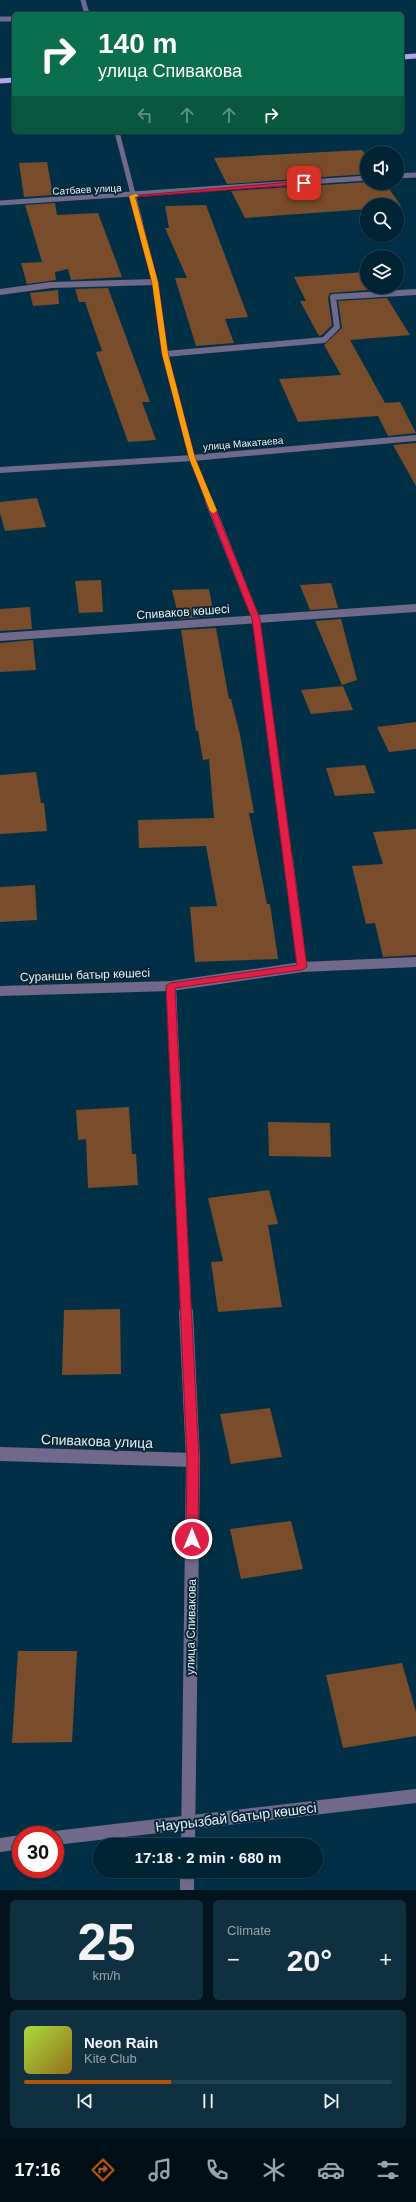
<!DOCTYPE html>
<meta charset="utf-8">
<style>
body{margin:0;font-family:Arial,sans-serif;background:#0f3040;color:#f1f3f6;height:100vh;display:flex;flex-direction:column;font-size:15px;white-space:nowrap}
*{box-sizing:border-box;margin:0}
p{font-size:13px;color:#96a4ac}
.icon{flex:none;width:22px;height:22px;fill:none;stroke:currentColor;stroke-width:2;stroke-linecap:round;stroke-linejoin:round}
.map{position:relative;height:1890px;overflow:hidden}
.details{display:flex;flex-direction:column;gap:10px;padding:10px;background:#01141d;flex:1}
.details>*{flex:none}
.top-card{position:absolute;left:12px;top:12px;width:392px;height:122px;border-radius:6px;box-shadow:0 1px 3px #0004,0 0 0 1px #23414f;background:#0b6e4f;color:#fff;overflow:hidden}
.tools{position:absolute;left:360px;top:146px;display:grid;gap:8px}
.tools a{display:grid;place-items:center;width:44px;height:44px;border-radius:50%;background:#012434;box-shadow:0 1px 3px #0004,0 0 0 1px #23414f;font-size:20px}
.speed{position:absolute;left:12px;top:1826px;display:flex;gap:8px;font-size:20px;font-weight:700;text-align:center}
.speed>*{display:grid;place-content:center;width:52px;height:52px;border-radius:50%;background:#012434;box-shadow:0 1px 3px #0004,0 0 0 1px #23414f;line-height:1}
.speed .limit{border:6px solid #d22;background:#fff;color:#111}
.pin{position:absolute;display:grid;place-items:center;width:34px;height:34px;color:#fff;margin:-17px;border-radius:8px;box-shadow:0 2px 6px #0006}
.me{position:absolute;width:44px;margin:-22px;rotate:0deg;stroke-linejoin:round;filter:drop-shadow(0 0 3px #0008)}
.turn{display:flex;align-items:center;gap:14px;height:84px;padding:0 20px;font-size:18px}
.turn .icon{width:52px;height:52px;stroke-width:2.5}
.turn b{display:block;font-size:28px;line-height:34px}
.lanes{display:flex;align-items:center;height:38px;padding:0 20px;background:#0003;justify-content:center;gap:20px;direction:ltr}
.lanes .off{opacity:.35}
.big{font-size:30px;font-weight:600;line-height:1.1}
.details .tile{flex:1;display:flex;flex-direction:column;justify-content:center;gap:6px;min-width:0;padding:0 14px;border-radius:6px;background:#0f3040}
.details .dial{align-items:center;gap:0}
.dial b{font-size:52px;line-height:1}
.song{display:flex;align-items:center;gap:12px}
.cover{width:48px;height:48px;border-radius:6px;background:linear-gradient(135deg,hsl(80 70% 55%),hsl(40 70% 35%))}
.played{height:4px;border-radius:2px;background:linear-gradient(90deg,#b45309 40%,#23414f 40%)}
.keys{display:flex;justify-content:space-around;direction:ltr}
.heat{display:flex;justify-content:space-between;align-items:center;font-size:22px;direction:ltr}
.details .tiles{flex:1;display:grid;gap:10px;grid-template-columns:1fr 1fr}
.tile:last-child{grid-column:span 2}
.trip{position:absolute;left:93px;top:1838px;width:230px;height:40px;border-radius:20px;background:#012434;box-shadow:0 1px 3px #0004,0 0 0 1px #23414f;font-weight:600;line-height:40px;text-align:center}
.tabs{display:flex;height:64px;justify-content:space-around;align-items:center;background:#000e15;color:#96a4ac}
.tabs .icon{width:28px;height:28px}
.tabs .on{color:#b45309}
.tabs b{font-size:18px;color:#f1f3f6}
.map>svg:first-child{display:block}
.building{fill:#794c2b}
.lines{fill:none;stroke-linecap:round;stroke-linejoin:round}
.minor-far4{stroke:#706989;stroke-width:5}
.minor-far3{stroke:#706989;stroke-width:6}
.minor-far2{stroke:#706989;stroke-width:8}
.minor-far1{stroke:#706989;stroke-width:10}
.minor{stroke:#706989;stroke-width:14}
.major{stroke:#b5a5e6;stroke-width:5}
.route{fill:#e11d48;stroke:#92132f}
.slow{fill:#f59e0b}
.labels{text-anchor:middle;stroke-width:4;stroke-linejoin:round;paint-order:stroke}
.far-street-label{font-size:10px;fill:#e0f0fb;stroke:#072535}
.street-label{font-size:12px;fill:#e0f0fb;stroke:#072535}
.near-street-label{font-size:14px;fill:#e0f0fb;stroke:#072535}
</style>
<div class="map">
<svg width="416" height="1890" viewBox="0 0 416 1890">
<rect width="100%" height="100%" fill="#013046"/>
<g class="building">
<polygon points="362,150 367,156 367,174 227,184 214,158"/>
<polygon points="47,162 53,195 24,197 19,163"/>
<polygon points="367,182 385,183 401,206 367,205 367,209 245,218 231,191"/>
<polygon points="55,203 57,215 98,213 122,277 71,280 68,269 55,272 56,280 27,284 21,263 42,262 25,205"/>
<polygon points="206,205 248,317 225,319 234,343 196,346 175,278 187,278 165,228 169,228 165,206"/>
<polygon points="367,272 367,287 380,287 381,289 330,293 328,298 332,325 322,335 319,336 300,301 306,301 294,277"/>
<polygon points="108,288 150,402 142,402 156,440 128,442 96,352 102,351 85,302 79,302 75,289"/>
<polygon points="58,290 59,304 33,306 30,293"/>
<polygon points="387,298 410,335 350,340 385,403 400,402 416,433 388,436 378,416 298,422 279,379 341,375 324,345 342,328 338,301"/>
<polygon points="416,443 416,486 393,445"/>
<polygon points="37,498 46,527 5,531 0,513 0,502"/>
<polygon points="101,580 103,612 79,613 75,581"/>
<polygon points="331,583 338,608 310,610 300,585"/>
<polygon points="209,589 214,616 179,619 172,590"/>
<polygon points="30,607 32,629 0,631 0,609"/>
<polygon points="341,619 357,680 342,685 315,621"/>
<polygon points="216,628 229,699 231,699 240,735 254,813 249,813 267,904 270,904 278,959 195,962 190,907 217,906 206,846 139,848 138,820 214,818 209,759 203,760 198,731 196,731 181,630"/>
<polygon points="33,640 36,670 0,672 0,643"/>
<polygon points="343,686 353,710 311,714 301,690"/>
<polygon points="416,722 416,749 389,752 377,727"/>
<polygon points="365,765 375,793 335,796 326,768"/>
<polygon points="36,772 41,803 44,803 47,831 0,834 0,775"/>
<polygon points="416,829 416,955 383,957 375,923 366,924 352,866 383,864 373,832"/>
<polygon points="35,885 37,920 0,922 0,887"/>
<polygon points="129,1107 132,1154 136,1154 138,1185 88,1188 86,1139 78,1140 76,1110"/>
<polygon points="268,1122 330,1123 331,1157 269,1156"/>
<polygon points="269,1190 278,1224 268,1225 282,1307 218,1312 211,1262 223,1261 208,1198"/>
<polygon points="120,1309 121,1374 62,1375 64,1310"/>
<polygon points="270,1408 282,1457 231,1464 220,1414"/>
<polygon points="291,1521 303,1569 241,1579 230,1529"/>
<polygon points="18,1651 77,1651 72,1742 12,1743"/>
<polygon points="402,1663 416,1712 416,1736 343,1748 326,1675"/>
</g>
<g class="lines">
<g class="minor-far4">
<polyline points="83,0 87,14"/>
<polyline points="0,19 14,19"/>
<polyline points="117,132 140,221"/>
<polyline points="397,176 416,175"/>
<polyline points="0,203 367,178"/>
</g>
<g class="minor-far3">
<polyline points="139,220 155,282 165,354 192,458 210,502"/>
<polyline points="0,292 51,285 155,282"/>
<polyline points="165,354 324,340 337,327 333,297 416,292"/>
<polyline points="0,470 192,458 416,438"/>
</g>
<g class="minor-far2">
<polyline points="209,501 256,619 288,859"/>
<polyline points="0,637 416,608"/>
</g>
<g class="minor-far1">
<polyline points="302,967 416,962"/>
<polyline points="0,991 171,986"/>
<polyline points="186,1313 171,986 302,967 288,858"/>
</g>
<g class="minor">
<polyline points="186,1312 193,1460 188,1845"/>
<polyline points="0,1454 193,1460"/>
<polyline points="55,1838 416,1796"/>
<polyline points="0,1845 21,1842"/>
<polyline points="187,1871 187,1890"/>
</g>
<g class="major">
<polyline points="402,57 416,56"/>
<polyline points="0,81 14,80"/>
</g>
</g>
<polygon class="route" points="304,181 306,184 135,197 158,282 168,354 195,458 260,619 307,967 302,970 175,988 199,1460 198,1539 196,1542 188,1542 186,1539 187,1460 166,986 170,983 297,965 252,619 189,458 162,354 152,282 129,196"/>
<polygon class="slow" points="136,194 139,196 135,197 158,282 168,354 195,458 217,511 213,513 210,511 189,458 162,354 152,282 129,196"/>
<g class="labels">
<g class="far-street-label">
<text transform="translate(87 189) rotate(-3)" y="4">Сатбаев улица</text>
<text transform="translate(243 443) rotate(-5)" y="4">улица Макатаева</text>
</g>
<g class="street-label">
<text transform="translate(183 612) rotate(-4)" y="4">Спиваков көшесі</text>
<text transform="translate(85 975) rotate(-2)" y="4">Сураншы батыр көшесі</text>
<text transform="translate(191 1627) rotate(-89)" y="4">улица Спивакова</text>
</g>
<g class="near-street-label">
<text transform="translate(97 1441) rotate(2)" y="5">Спивакова улица</text>
<text transform="translate(236 1817) rotate(-7)" y="5">Наурызбай батыр көшесі</text>
</g>
</g>
</svg>
<div class="tools">
<a><svg class="icon" aria-label="sound" viewBox="0 0 24 24"><path d="M4 9h4l5-4v14l-5-4H4zM17 9q2 3 0 6"/></svg></a>
<a><svg class="icon" aria-label="search" viewBox="0 0 24 24"><circle cx="10" cy="10" r="6"/><path d="M15 15l6 6"/></svg></a>
<a><svg class="icon" aria-label="layers" viewBox="0 0 24 24"><path d="M12 4l9 5-9 5-9-5zM3 14l9 5 9-5"/></svg></a>
</div>
<div class="speed"><div class="limit">30</div></div>
<div class="pin" style="left:304px;top:183px;background:#d93025"><svg class="icon" aria-label="arrive" viewBox="0 0 24 24"><path d="M6 21V4h12l-3 4 3 4H6"/></svg></div>
<svg class="me" style="left:192px;top:1539px" viewBox="-20 -20 40 40"><circle r="17" fill="#e11d48" stroke="#fff" stroke-width="3"/><path d="M0-11L8 9 0 5-8 9z" fill="#fff"/></svg>
<div class="trip">17:18 · 2 min · 680 m</div>
<div class="top-card">
<div class="turn"><svg class="icon" aria-label="right" viewBox="0 0 24 24"><path d="M7 20v-9h11M14 6l5 5-5 5"/></svg><div><b>140 m</b>улица Спивакова</div></div>
<div class="lanes"><svg class="icon off" aria-label="left" viewBox="0 0 24 24"><path d="M17 20v-9H6M10 6l-5 5 5 5"/></svg><svg class="icon off" aria-label="ahead" viewBox="0 0 24 24"><path d="M12 20V5M6 11l6-6 6 6"/></svg><svg class="icon off" aria-label="ahead" viewBox="0 0 24 24"><path d="M12 20V5M6 11l6-6 6 6"/></svg><svg class="icon" aria-label="right" viewBox="0 0 24 24"><path d="M7 20v-9h11M14 6l5 5-5 5"/></svg></div>
</div>
</div>
<section class="details">
<div class="tiles">
<div class="tile dial"><b>25</b><p>km/h</p></div>
<div class="tile"><p>Climate</p>
<div class="heat"><a>−</a><b class="big">20°</b><a>+</a></div>
</div>
<div class="tile">
<div class="song"><i class="cover"></i><div><b>Neon Rain</b><p>Kite Club</p></div></div>
<div class="played"></div>
<div class="keys"><svg class="icon" aria-label="previous" viewBox="0 0 24 24"><path d="M18 5L8 12l10 7zM5 5v14"/></svg><svg class="icon" aria-label="pause" viewBox="0 0 24 24"><path d="M8 5v14M16 5v14"/></svg><svg class="icon" aria-label="next" viewBox="0 0 24 24"><path d="M6 5l10 7-10 7zM19 5v14"/></svg></div>
</div>
</div>
</section>
<nav class="tabs">
<b>17:16</b>
<svg class="icon on" aria-label="directions" viewBox="0 0 24 24"><path d="M12 3l9 9-9 9-9-9zM9 14v-3h6M13 9l2 2-2 2"/></svg>
<svg class="icon" aria-label="music" viewBox="0 0 24 24"><path d="M9 18V5l10-2v13"/><circle cx="6" cy="18" r="3"/><circle cx="16" cy="16" r="3"/></svg>
<svg class="icon" aria-label="phone" viewBox="0 0 24 24"><path d="M5 4h4l2 5-3 2q2 4 5 5l2-3 5 2v4C11 20 4 13 5 4z"/></svg>
<svg class="icon" aria-label="climate" viewBox="0 0 24 24"><path d="M12 3v18M4 7l16 10M4 17L20 7"/></svg>
<svg class="icon" aria-label="car" viewBox="0 0 24 24"><path d="M5 17H2v-5l4-1 3-4h7l3 4 3 1v5h-3M9 17h6M6 11h13"/><circle cx="7" cy="17" r="2"/><circle cx="17" cy="17" r="2"/></svg>
<svg class="icon" aria-label="filters" viewBox="0 0 24 24"><path d="M4 7h16M4 17h16"/><circle cx="9" cy="7" r="2"/><circle cx="15" cy="17" r="2"/></svg>
</nav>
